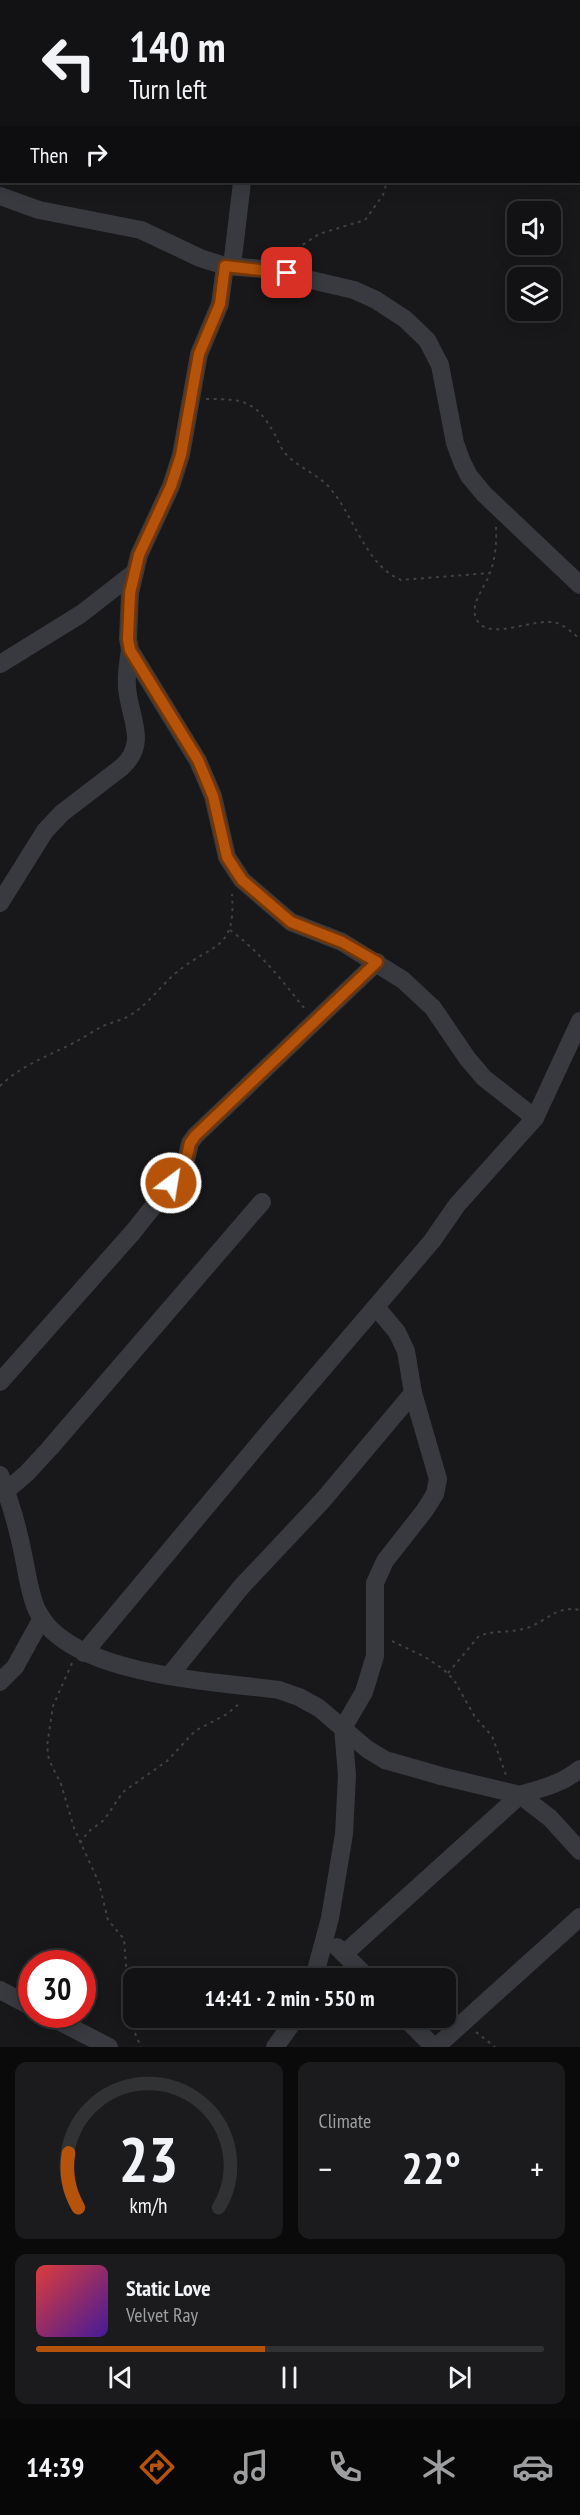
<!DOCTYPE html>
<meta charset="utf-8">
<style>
body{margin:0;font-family:"PT Sans Narrow",sans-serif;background:#1b1b1d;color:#f1f3f6;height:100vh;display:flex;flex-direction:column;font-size:22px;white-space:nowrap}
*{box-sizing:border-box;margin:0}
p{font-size:20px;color:#9c9ea0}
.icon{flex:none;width:33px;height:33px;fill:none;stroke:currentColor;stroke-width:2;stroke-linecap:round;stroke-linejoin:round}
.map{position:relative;height:2047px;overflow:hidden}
.sheet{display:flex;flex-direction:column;gap:15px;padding:15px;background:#0a0a0b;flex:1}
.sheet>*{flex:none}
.hud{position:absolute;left:0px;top:0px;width:580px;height:183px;box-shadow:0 3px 15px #0003,0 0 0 2px #313234;background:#121214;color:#f1f3f6;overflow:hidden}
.fabs{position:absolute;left:507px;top:201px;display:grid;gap:12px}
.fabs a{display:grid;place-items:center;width:54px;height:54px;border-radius:12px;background:#121214;box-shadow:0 3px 15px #0003,0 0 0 2px #313234;font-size:30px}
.speed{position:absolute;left:18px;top:1950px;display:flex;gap:12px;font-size:30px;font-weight:700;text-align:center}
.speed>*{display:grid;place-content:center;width:78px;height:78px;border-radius:50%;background:#121214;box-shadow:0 3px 15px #0003,0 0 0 2px #313234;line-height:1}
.speed .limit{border:9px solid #d22;background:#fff;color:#111}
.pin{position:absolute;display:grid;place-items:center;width:51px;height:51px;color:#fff;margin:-26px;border-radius:12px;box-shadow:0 3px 9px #0006}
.me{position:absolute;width:66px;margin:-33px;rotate:31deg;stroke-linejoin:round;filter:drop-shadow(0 0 4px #0008)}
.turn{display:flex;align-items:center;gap:21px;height:126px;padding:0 30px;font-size:27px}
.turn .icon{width:78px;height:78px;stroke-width:2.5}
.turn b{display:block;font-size:42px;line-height:51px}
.then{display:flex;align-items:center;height:57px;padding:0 30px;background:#0003;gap:12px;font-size:22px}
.big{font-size:45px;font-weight:700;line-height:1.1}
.sheet .widget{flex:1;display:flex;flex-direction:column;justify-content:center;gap:9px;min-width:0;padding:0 21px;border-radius:12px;background:#1b1b1d}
.sheet .dial{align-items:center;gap:0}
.dial svg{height:156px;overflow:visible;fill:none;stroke:#313234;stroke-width:7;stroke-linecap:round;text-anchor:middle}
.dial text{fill:#f1f3f6;stroke:none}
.song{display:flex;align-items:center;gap:18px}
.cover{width:72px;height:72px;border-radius:9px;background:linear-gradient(135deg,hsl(0 70% 55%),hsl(260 70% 35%))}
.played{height:6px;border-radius:3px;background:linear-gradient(90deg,#b45309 45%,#313234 45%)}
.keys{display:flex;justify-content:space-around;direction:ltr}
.heat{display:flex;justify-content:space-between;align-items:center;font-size:33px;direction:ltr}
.sheet .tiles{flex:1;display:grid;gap:15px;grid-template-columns:1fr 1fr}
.widget:last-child{grid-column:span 2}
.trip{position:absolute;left:123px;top:1968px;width:333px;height:60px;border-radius:12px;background:#121214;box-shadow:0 3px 15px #0003,0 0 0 2px #313234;font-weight:700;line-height:60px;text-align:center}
.tabs{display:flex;height:96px;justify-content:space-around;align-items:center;background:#070708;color:#9c9ea0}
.tabs .icon{width:42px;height:42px}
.tabs .active{color:#b45309}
.tabs b{font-size:27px;color:#f1f3f6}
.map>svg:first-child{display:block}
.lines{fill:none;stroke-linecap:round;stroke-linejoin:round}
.path{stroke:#3e4146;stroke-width:2;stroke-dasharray:3 4.5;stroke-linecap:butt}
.minor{stroke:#393a3f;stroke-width:18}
.route-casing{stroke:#753606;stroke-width:15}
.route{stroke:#b45309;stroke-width:10}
</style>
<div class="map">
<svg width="580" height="2047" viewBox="0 0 580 2047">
<rect width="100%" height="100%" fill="#18181a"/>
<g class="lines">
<g class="path">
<polyline points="284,257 319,234 365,220 383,195 387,182"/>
<path d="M 206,399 C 243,399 255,400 274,433 C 278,440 280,447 285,453 C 297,467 316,473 329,487 C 354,515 365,565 401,580 L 490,573"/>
<path d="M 496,527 C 497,541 495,560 490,573 C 485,588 465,609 480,624 C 495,639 536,617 557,623 C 565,626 573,633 580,639"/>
<path d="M 230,930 C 260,952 281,979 304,1008"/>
<path d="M 0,1086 C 18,1068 41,1059 63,1048 C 77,1042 90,1033 103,1026 C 110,1023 118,1021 125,1018 C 146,1008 159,987 177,972 C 213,942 236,952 232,894"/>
<polyline points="392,1641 425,1657 443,1669 454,1680 475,1717 492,1736 506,1775"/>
<polyline points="72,1663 53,1706 47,1746 49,1760 61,1784 74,1828 99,1883 108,1920 124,1939 127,1979 134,2001"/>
<path d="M 448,1673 L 479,1636 C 494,1630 511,1633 527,1628 C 547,1621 557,1605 580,1610"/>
<polyline points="80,1843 88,1832 104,1820 123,1792 167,1761 195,1731 227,1714 240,1703"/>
<polyline points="136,2018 135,2033 141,2047"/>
<polyline points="476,2032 495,2047"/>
</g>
<g class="minor">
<polyline points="68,2 69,0"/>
<polyline points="133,2 134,0"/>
<polyline points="291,2 291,0"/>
<polyline points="0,25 2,26"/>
<polyline points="579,112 580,112"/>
<polyline points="0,196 39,210 141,230 200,258 225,266 264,269 354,290 376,300 405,319 427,340 440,365 455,443 462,462 469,476 484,494 580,585"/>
<polyline points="225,266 220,304 199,354 181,455 171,486 139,555 130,593 128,639 130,650 198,761 213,796 227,857 242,880 291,922 342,942 403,980 433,1008 467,1058 484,1078 535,1118"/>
<polyline points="232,266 242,182"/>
<polyline points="0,664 81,614 135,572"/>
<path d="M 0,903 L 45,831 L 62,813 L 122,767 C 149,742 129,718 127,687 C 126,675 128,662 130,650"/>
<polyline points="0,1382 133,1232 164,1193 186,1160 190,1143 195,1136 377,962"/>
<path d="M 0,1475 C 10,1501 18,1528 23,1554 C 27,1572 29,1591 36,1608 C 65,1676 215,1681 279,1690 L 299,1697 L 319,1708 L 367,1749 L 385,1760 L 441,1776 L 520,1795 L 550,1818 L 580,1851"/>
<polyline points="6,1491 27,1473 50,1448 262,1202"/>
<polyline points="84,1653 267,1434 432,1241 457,1205 535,1118 580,1021"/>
<polyline points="169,1676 242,1586 323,1500 413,1393"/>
<polyline points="0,1682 15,1667 42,1618"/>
<polyline points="337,1947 368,1978"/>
<path d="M 344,1954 L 520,1795 C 543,1788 561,1784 580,1769"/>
<polyline points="314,1978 330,1918 344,1834 347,1775 343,1728 364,1692 375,1656 375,1583 385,1561 425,1510 435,1494 438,1479 413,1393 406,1351 397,1332 376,1307"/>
<polyline points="0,1990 32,2007"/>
<polyline points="45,2014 109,2047"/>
<polyline points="405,2018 434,2047"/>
<polyline points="275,2047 296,2018"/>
<polyline points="436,2047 580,1917"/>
</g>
</g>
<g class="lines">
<g class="route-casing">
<polyline id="route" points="171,1183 186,1160 190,1143 195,1136 377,962 342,942 291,922 242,880 227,857 213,796 198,760 130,650 128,639 130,593 139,555 171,486 181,455 199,354 220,304 225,266 287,273"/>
</g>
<use href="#route" class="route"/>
</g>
</svg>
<div class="fabs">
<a><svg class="icon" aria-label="sound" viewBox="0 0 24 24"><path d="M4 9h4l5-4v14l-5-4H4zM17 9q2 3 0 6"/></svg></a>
<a><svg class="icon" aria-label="layers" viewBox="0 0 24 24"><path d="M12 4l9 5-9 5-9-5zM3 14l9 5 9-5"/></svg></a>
</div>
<div class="speed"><div class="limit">30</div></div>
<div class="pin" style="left:287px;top:273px;background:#d93025"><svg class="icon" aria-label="arrive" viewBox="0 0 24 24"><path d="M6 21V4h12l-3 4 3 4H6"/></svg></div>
<svg class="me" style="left:171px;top:1183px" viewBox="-20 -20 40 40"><circle r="17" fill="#b45309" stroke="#fff" stroke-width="3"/><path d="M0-11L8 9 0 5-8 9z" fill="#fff"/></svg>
<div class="trip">14:41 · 2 min · 550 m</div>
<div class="hud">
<div class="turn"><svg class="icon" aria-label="left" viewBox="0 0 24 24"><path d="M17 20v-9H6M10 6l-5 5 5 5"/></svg><div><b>140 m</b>Turn left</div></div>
<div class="then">Then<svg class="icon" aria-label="right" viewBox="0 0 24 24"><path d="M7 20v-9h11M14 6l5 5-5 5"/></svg></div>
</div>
</div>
<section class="sheet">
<div class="tiles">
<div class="widget dial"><svg viewBox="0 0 100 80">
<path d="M14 69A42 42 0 1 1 86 69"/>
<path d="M14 69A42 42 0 0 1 9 41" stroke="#b45309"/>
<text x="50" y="56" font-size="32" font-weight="700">23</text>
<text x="50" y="72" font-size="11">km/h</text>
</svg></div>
<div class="widget"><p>Climate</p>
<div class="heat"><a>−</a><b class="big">22°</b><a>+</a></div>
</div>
<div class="widget">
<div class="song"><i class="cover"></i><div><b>Static Love</b><p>Velvet Ray</p></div></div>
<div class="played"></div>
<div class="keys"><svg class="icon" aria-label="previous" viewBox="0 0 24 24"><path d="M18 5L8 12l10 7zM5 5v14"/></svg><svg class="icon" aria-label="pause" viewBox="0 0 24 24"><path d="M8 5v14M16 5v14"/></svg><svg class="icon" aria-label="next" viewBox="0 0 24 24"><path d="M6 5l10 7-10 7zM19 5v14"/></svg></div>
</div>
</div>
</section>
<nav class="tabs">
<b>14:39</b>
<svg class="icon active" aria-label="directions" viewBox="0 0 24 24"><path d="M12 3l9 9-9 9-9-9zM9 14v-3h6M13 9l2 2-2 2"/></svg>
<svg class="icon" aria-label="music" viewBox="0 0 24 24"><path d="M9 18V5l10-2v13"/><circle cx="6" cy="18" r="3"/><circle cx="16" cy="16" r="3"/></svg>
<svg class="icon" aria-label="phone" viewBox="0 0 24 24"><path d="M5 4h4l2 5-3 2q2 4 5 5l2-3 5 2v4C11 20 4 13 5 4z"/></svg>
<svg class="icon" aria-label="climate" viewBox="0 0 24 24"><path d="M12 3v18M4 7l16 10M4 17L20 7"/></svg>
<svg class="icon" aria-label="car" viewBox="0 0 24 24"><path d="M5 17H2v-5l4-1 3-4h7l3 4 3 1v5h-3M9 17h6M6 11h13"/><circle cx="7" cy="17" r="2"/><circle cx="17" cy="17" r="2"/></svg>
</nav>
